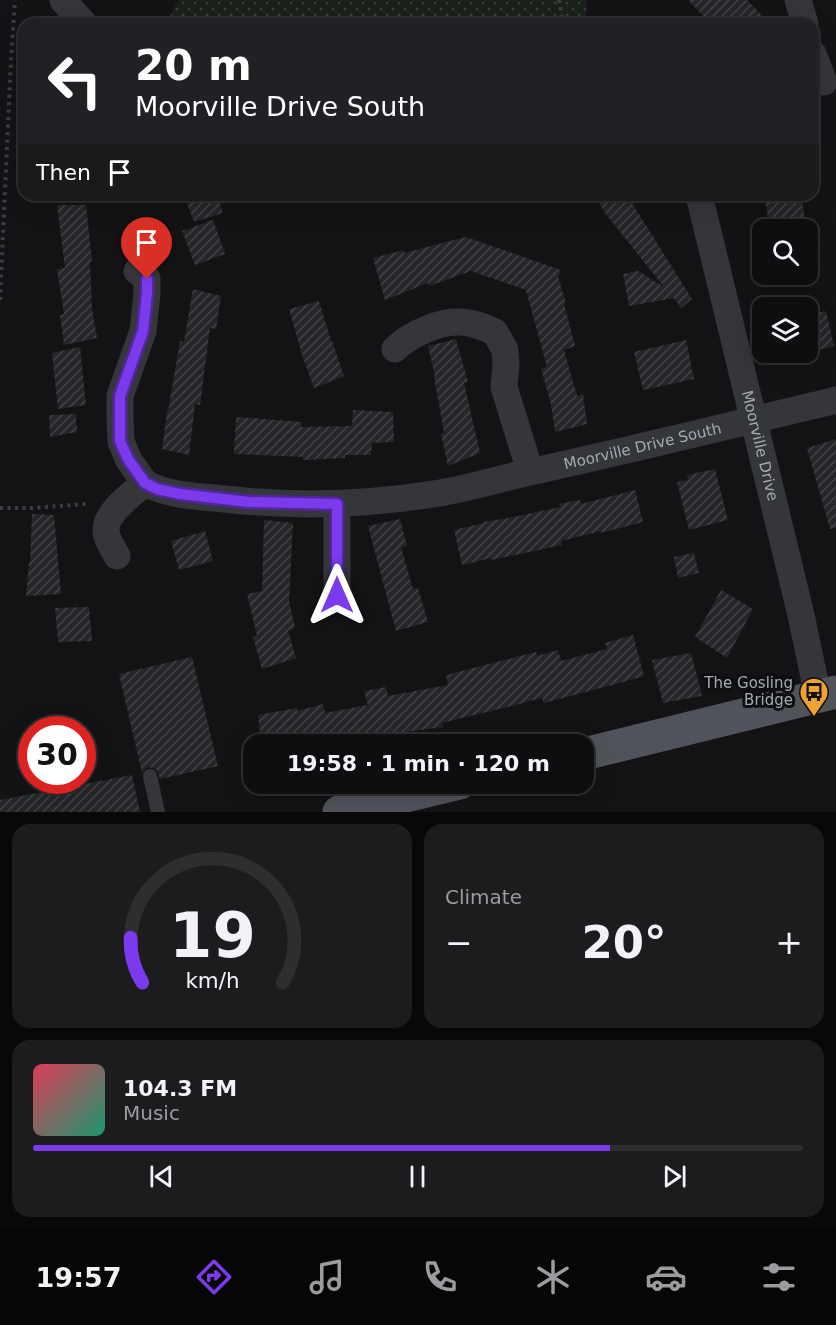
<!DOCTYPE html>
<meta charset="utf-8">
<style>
body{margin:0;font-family:"DejaVu Sans",sans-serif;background:#1c1c1e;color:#f1f3f6;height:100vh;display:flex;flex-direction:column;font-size:22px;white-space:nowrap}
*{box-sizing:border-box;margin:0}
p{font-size:20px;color:#9b9c9f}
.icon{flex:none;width:33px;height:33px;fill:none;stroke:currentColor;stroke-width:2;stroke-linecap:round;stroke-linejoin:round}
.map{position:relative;height:812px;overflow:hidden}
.details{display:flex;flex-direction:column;gap:12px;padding:12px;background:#080809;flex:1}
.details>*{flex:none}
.guide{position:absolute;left:18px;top:18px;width:801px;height:183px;border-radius:18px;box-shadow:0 6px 24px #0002,0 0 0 2px #2e2e30;background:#202124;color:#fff;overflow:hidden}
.tools{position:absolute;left:752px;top:219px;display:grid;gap:12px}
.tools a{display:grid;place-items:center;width:66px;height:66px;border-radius:12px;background:#0e0e10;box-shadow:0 6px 24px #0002,0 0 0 2px #2e2e30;font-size:30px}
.speed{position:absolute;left:18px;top:716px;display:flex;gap:12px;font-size:30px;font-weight:700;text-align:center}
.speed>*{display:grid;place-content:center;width:78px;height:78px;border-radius:50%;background:#0e0e10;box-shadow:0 6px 24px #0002,0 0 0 2px #2e2e30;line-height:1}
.speed .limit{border:9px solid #d22;background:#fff;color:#111}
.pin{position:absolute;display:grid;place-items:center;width:51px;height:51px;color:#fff;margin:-62px -26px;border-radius:50% 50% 50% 0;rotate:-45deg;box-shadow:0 0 6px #0007}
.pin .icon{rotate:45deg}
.me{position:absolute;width:66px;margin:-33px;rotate:0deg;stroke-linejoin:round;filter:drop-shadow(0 0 4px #0008)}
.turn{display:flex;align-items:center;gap:21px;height:126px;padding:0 18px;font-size:27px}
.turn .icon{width:78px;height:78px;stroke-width:2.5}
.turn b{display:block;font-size:42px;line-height:51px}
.then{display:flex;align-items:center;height:57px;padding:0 18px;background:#0003;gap:12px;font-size:22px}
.big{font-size:45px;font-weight:700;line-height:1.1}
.details .card{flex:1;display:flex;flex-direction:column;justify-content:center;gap:9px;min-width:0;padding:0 21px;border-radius:18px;background:#1c1c1e}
.details .dial{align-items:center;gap:0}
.dial svg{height:156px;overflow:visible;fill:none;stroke:#2e2e30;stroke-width:7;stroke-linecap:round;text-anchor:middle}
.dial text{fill:#f1f3f6;stroke:none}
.song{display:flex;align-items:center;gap:18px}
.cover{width:72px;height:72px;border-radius:9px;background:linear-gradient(135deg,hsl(350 70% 55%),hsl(160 70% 35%))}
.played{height:6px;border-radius:3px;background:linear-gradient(90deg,#7c3aed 75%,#2e2e30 75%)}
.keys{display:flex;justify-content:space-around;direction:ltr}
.heat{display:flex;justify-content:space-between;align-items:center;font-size:33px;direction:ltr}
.details .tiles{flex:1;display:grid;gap:12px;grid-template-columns:1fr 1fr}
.card:last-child{grid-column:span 2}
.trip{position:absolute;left:243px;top:734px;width:351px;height:60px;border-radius:18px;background:#0e0e10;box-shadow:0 6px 24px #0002,0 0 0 2px #2e2e30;font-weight:700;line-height:60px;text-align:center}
.tabs{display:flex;height:96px;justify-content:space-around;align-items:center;background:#060606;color:#9b9c9f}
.tabs .icon{width:42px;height:42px}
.tabs .active{color:#7c3aed}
.tabs b{font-size:27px;color:#f1f3f6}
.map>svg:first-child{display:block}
.park{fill:url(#park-dots)}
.building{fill:url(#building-hatch)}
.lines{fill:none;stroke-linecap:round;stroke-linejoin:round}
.path{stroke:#3a3d41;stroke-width:4;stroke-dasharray:3 4.5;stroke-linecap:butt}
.service{stroke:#34363a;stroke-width:14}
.minor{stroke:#34363a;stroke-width:27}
.primary{stroke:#505359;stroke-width:33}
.route-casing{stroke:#51269a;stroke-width:15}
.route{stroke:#7c3aed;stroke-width:10}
.labels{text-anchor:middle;stroke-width:6;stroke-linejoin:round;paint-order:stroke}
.street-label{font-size:15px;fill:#a5abb5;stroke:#0e0e10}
.poi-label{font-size:15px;fill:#a5abb5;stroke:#0e0e10;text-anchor:end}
</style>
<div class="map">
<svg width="836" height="812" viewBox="0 0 836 812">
<defs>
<pattern id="park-dots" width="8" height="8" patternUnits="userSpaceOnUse" patternTransform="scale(1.5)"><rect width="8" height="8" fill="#1a201a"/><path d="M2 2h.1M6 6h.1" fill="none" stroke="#383e39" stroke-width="1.8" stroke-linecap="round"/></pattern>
<pattern id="building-hatch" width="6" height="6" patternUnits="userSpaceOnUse" patternTransform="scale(1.5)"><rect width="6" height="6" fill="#262629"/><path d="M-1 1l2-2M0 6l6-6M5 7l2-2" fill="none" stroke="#424346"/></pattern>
</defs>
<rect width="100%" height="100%" fill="#131315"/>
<polygon class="park" points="178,0 586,0 587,24 166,24"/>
<g class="building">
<polygon points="688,0 747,0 770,24 711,24"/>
<polygon points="184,195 217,195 223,213 194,222"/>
<polygon points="594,195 627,195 692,299 681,308 674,298 629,306 623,274 638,271 664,287 605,213"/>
<polygon points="764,195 801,195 807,230 781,230 778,217 768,218"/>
<polygon points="57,205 86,205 92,261 90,262 92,308 97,338 64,345 60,315 64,314 57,269 65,268"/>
<polygon points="213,220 225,254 195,265 182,231"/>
<polygon points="466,237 561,270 558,277 566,303 564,304 575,346 564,350 577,396 583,394 587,424 555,432 551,404 541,369 547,367 526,290 471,271 429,286 428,283 385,300 373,258 404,250 404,253"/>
<polygon points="193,289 221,296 216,329 210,328 200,405 195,404 189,455 162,449 167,411 168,411 180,341 184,342"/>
<polygon points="319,301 331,341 332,341 344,376 314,388 303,358 289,309"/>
<polygon points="826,311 834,346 807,353 807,315"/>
<polygon points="456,339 468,382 464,383 480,453 448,466 441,434 444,433 434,377 435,376 428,346"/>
<polygon points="686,340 694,379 643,390 634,352"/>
<polygon points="80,347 86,405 58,409 52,353"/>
<polygon points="353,410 393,412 394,442 372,443 371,455 345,455 345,458 303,460 303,457 234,454 236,417 302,422 301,427 352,426"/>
<polygon points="76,414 77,432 50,437 49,415"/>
<polygon points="836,439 836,528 830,529 807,448"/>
<polygon points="715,469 728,520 689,530 677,482 688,480 687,475"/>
<polygon points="635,490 643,522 601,533 601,531 561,541 562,545 491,560 491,558 462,565 454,530 484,523 483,522 509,518 560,507 559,504 580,500 581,504"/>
<polygon points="32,514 54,515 61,594 26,596 29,563 30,563"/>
<polygon points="400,519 407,546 401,547 413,589 418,588 428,622 396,631 368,526"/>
<polygon points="264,520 293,523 289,601 295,628 288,631 296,658 262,669 253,637 257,636 247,594 262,591"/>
<polygon points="205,531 213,561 179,570 171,541"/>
<polygon points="694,553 699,573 678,578 674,557"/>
<polygon points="721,590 753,609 727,658 695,637"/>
<polygon points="89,607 92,641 58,642 55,608"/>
<polygon points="633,635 644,676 616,684 544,703 542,698 487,712 442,723 443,727 383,735 348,744 267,744 267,741 261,741 258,715 297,708 297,711 323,704 325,713 368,705 364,691 386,687 388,696 448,685 446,675 536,652 537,656 558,650 561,661 607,649 605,643"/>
<polygon points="691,653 702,696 663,703 652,660"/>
<polygon points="192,657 218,766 160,779 157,770 153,768 147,767 142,773 119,674"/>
<polygon points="132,775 140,812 0,812 0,800"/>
</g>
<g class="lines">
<g class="path">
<polyline points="559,0 563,24"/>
<polyline points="0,300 11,60 15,0"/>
<polyline points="0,508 32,508 86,504"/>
</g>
<polyline class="service" points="150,776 158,812"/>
<g class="minor">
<polyline points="63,0 84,24"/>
<polyline points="798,0 805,24"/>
<polyline points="813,54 824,82"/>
<path id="s1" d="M 699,195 L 801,615 L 818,696"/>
<polyline points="137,271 147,279 147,293 143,331 120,396 120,418 121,441 128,459 145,483"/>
<path d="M 395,349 C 409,335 439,321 459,322 C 472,322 483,327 495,332 L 505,350 L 506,365 L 504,387 L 530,471"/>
<path id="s2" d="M 117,556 C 113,548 106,539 106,530 C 106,512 132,494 145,483 C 169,496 197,496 224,499 C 294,507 364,505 433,494 C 469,489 504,477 539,470 C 639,448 737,424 836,400"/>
<polyline points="337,595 337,504"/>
</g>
<g class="primary">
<polyline points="584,754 836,692"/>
<polyline points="339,812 460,783"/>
</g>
</g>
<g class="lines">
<g class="route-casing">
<polyline id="route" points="147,279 147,293 143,331 120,396 120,441 128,459 145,483 157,489 180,494 249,502 337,504 337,595"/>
</g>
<use href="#route" class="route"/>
</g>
<defs>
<g id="bus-pin" transform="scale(1.5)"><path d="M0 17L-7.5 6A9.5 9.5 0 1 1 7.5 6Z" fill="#efa131" stroke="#0e0e10"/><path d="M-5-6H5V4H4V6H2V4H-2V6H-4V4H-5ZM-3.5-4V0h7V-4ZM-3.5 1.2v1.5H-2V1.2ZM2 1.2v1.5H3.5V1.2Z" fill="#111"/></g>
</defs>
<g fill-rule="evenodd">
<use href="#bus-pin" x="814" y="692"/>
</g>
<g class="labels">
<g class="street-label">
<text dy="5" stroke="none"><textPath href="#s1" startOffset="258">Moorville Drive</textPath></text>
<text dy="5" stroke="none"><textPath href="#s2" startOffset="597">Moorville Drive South</textPath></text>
</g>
<g class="poi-label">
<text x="793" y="688">The Gosling<tspan x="793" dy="17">Bridge</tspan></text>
</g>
</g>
</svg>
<div class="tools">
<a><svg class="icon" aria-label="search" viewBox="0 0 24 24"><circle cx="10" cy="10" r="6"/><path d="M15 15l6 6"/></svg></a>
<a><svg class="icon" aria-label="layers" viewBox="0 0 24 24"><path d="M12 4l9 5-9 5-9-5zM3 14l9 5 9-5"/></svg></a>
</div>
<div class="speed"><div class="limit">30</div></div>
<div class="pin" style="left:147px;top:279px;background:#d93025"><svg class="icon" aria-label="arrive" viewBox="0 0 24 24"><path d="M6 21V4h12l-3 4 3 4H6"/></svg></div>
<svg class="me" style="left:337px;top:595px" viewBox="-20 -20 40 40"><path d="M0-17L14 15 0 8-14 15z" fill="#7c3aed" stroke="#fff" stroke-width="4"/></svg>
<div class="trip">19:58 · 1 min · 120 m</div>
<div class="guide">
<div class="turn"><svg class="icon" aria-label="left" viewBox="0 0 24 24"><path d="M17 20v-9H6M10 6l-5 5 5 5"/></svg><div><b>20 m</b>Moorville Drive South</div></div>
<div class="then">Then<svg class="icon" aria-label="arrive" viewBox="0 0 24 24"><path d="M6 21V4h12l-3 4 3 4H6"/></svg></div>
</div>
</div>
<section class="details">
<div class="tiles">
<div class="card dial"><svg viewBox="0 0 100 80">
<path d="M14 69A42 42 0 1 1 86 69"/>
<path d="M14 69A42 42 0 0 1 8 46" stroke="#7c3aed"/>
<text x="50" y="56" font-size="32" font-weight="700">19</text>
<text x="50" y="72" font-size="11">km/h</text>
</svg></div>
<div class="card"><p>Climate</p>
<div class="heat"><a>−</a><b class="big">20°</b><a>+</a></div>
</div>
<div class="card">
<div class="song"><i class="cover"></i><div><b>104.3 FM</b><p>Music</p></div></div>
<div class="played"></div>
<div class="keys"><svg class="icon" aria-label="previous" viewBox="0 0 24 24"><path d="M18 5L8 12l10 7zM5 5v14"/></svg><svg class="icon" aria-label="pause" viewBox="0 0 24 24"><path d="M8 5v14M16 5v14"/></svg><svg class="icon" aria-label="next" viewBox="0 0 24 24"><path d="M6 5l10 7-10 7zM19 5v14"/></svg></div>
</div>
</div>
</section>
<nav class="tabs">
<b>19:57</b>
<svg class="icon active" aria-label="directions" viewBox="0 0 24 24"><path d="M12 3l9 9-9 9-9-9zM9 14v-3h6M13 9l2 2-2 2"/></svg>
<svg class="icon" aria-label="music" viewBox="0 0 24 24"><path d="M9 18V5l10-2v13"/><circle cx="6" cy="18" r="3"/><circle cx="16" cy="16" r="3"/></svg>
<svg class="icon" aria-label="phone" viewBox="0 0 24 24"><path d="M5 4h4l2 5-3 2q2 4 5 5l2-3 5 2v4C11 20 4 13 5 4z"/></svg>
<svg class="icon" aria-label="climate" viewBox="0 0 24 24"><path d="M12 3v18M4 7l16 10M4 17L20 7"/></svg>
<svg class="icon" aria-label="car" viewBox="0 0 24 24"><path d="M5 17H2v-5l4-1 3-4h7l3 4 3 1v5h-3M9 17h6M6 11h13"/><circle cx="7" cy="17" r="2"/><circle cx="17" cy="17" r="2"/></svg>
<svg class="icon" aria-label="filters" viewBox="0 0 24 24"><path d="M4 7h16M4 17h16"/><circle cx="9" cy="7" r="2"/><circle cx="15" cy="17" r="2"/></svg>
</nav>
